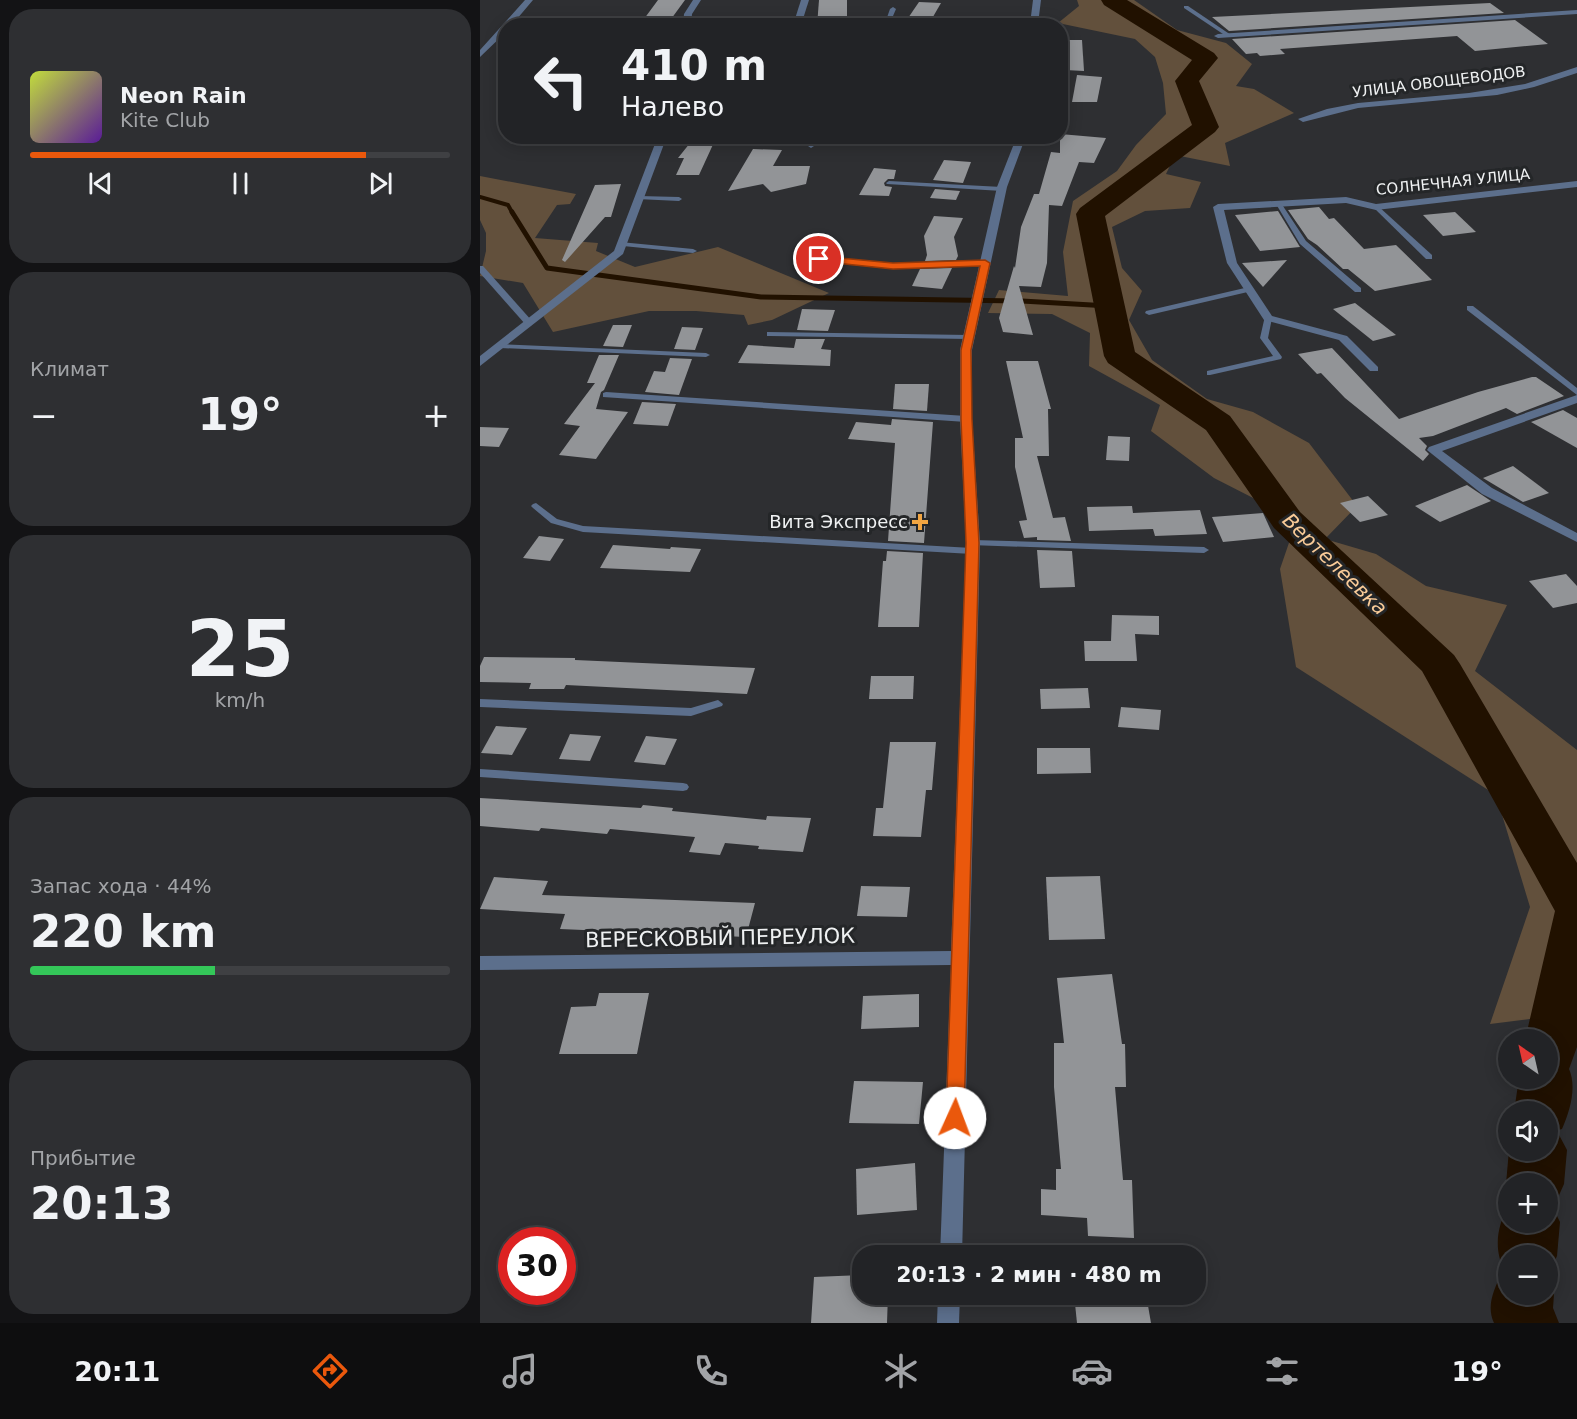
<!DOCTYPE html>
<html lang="ru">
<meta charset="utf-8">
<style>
body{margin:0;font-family:"DejaVu Sans",sans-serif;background:#2e2f32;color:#f1f3f6;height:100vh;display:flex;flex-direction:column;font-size:22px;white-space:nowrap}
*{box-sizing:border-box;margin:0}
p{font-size:20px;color:#a2a4a7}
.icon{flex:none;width:33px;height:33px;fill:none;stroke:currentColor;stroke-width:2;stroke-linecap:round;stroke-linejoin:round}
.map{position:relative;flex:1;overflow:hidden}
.sheet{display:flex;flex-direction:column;gap:9px;padding:9px;background:#131315;width:480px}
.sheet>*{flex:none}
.banner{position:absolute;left:18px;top:18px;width:570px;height:126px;border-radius:24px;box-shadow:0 3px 15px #0003,0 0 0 2px #3f4043;background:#222326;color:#f1f3f6;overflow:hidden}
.needle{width:39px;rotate:326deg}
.tools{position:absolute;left:1018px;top:1029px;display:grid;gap:12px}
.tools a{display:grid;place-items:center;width:60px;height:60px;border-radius:50%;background:#222326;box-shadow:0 3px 15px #0003,0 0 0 2px #3f4043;font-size:30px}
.speed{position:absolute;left:18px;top:1227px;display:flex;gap:12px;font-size:30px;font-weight:700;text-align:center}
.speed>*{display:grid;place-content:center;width:78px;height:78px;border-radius:50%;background:#222326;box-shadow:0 3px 15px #0003,0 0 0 2px #3f4043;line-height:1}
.speed .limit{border:9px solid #d22;background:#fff;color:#111}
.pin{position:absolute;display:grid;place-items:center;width:51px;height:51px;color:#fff;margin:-26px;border:3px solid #fff;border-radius:50%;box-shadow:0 2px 6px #0007}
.me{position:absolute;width:66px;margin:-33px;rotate:2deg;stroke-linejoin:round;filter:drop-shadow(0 0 4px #0008)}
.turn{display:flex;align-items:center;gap:21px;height:126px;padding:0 24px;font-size:27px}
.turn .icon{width:78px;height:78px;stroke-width:2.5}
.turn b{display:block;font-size:42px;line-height:51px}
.big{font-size:45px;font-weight:800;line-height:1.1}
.sheet .tile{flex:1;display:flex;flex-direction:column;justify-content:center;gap:9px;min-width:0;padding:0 21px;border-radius:24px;background:#2e2f32}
.sheet .dial{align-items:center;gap:0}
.dial b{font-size:78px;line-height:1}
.song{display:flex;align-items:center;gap:18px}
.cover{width:72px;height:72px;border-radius:9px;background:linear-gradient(135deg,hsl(70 70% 55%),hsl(270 70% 35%))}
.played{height:6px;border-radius:3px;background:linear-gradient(90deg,#ea580c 80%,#3f4043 80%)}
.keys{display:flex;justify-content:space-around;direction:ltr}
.heat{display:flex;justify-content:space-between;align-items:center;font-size:33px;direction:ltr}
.charge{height:9px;border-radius:4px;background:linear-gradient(90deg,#34c759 44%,#3f4043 0)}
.trip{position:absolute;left:372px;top:1245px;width:354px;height:60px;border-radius:24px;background:#222326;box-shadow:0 3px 15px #0003,0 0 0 2px #3f4043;font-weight:800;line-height:60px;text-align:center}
.tab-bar{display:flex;height:96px;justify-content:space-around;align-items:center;background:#0e0e0f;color:#a2a4a7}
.tab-bar .icon{width:42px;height:42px}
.tab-bar .selected{color:#ea580c}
.tab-bar b{font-size:27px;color:#f1f3f6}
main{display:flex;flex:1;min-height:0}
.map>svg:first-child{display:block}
.green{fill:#62503c}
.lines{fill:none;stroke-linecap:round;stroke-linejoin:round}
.stream-far1{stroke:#211100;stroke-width:4}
.stream{stroke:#211100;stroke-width:5}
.river{fill:#211100;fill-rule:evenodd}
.building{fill:#929497}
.service{fill:#5c6f8c;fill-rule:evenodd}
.minor{fill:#5c6f8c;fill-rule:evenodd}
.route{fill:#ea580c;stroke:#983908;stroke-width:1.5}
.poi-dot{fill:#f2a541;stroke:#242628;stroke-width:2}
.labels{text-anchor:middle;stroke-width:6;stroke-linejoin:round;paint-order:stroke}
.far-street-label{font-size:15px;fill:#eff1f2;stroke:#242628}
.poi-label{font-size:18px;fill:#eff1f2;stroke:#242628;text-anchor:end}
.water-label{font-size:20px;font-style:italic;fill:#f9cb98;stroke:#242628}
.near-street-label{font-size:21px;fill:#eff1f2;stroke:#242628}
</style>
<main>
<section class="sheet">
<div class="tile">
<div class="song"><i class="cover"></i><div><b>Neon Rain</b><p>Kite Club</p></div></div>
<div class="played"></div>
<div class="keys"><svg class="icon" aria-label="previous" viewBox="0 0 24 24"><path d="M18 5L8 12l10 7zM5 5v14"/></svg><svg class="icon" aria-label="pause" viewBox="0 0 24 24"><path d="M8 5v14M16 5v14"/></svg><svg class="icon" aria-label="next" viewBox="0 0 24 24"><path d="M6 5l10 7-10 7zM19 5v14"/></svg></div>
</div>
<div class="tile"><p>Климат</p>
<div class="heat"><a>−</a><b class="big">19°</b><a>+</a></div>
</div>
<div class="tile dial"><b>25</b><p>km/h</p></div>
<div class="tile"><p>Запас хода · 44%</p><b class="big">220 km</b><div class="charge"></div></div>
<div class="tile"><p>Прибытие</p><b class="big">20:13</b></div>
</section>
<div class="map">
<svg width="1097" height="1323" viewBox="0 0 1097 1323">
<rect width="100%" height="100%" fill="#2e2f32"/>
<g class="green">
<polygon points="597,0 654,0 697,30 746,43 772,64 756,86 774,89 814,113 745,143 750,166 695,155 686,174 721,182 710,208 665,211 632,227 642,268 662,291 649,320 672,360 727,399 773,412 829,443 877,506 845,539 896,554 946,586 1027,605 995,671 1097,750 1097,1013 1010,1024 1050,907 1016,795 816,667 800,569 812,534 781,502 734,478 671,431 680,405 609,366 610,333 572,314 508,313 519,290 588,296 583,252 593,201 637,171 656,145 686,114 683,83 675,57 655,39 578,23 599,6"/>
<polygon points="0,176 96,194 90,204 77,205 55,238 118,243 116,251 155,267 238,247 349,293 292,320 268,325 264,315 216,311 169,311 73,332 43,283 0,276 6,251 6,233 0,220"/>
</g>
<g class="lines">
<polyline class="stream-far1" points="0,197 28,205 33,214"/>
<polyline class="stream" points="32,212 67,268 281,297 542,301 629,306"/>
<path class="river" d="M 621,0 L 647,0 L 734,53 L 738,58 L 719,81 L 739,127 L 735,132 L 625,216 L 655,352 L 750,416 L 820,512 L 974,655 L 980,664 L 1097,863 L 1097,1047 L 1089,1069 C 1097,1087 1090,1111 1082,1129 L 1074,1131 L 1078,1133 L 1087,1150 L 1084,1184 L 1076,1202 L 1071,1204 L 1080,1222 L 1077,1256 L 1068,1275 L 1068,1256 L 1029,1256 L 1029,1294 L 1068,1294 L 1068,1281 L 1074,1294 L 1073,1308 L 1079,1323 L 1014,1323 C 1006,1306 1014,1290 1021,1274 L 1025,1273 C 1013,1247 1017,1228 1029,1203 L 1029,1222 L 1068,1222 L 1068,1184 L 1029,1184 L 1029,1190 L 1026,1184 L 1029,1150 L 1068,1150 L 1068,1112 L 1034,1112 L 1039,1078 L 1068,1078 L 1068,1040 L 1045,1040 L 1075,911 L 942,671 L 794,528 L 726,430 L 628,363 L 624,356 L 596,214 L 600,208 L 712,125 L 695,81 L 712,60 L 624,5 Z"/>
</g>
<g class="building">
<polygon points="178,0 205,0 186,26 162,26 167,19 164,19"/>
<polygon points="339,0 367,0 367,25 337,26"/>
<polygon points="439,2 461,3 450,22 426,21"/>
<polygon points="1010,3 1024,13 749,31 732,17"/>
<polygon points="1035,20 1068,44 995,51 977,36 800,49 805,54 780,56 777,53 766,54 752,39"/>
<polygon points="584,40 602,40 604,71 585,70"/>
<polygon points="597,75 622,77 617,102 592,102"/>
<polygon points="580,134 626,138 614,163 599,162 582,206 569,205 567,263 561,287 539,286 553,335 523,332 519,318 534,266 535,268 541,227 554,194 559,194 571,152 580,153"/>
<polygon points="214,138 236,138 219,175 196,175 204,158 198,158"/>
<polygon points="273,149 302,150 293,166 330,166 326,184 291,192 283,184 248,191"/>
<polygon points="464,160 491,162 483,183 453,180"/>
<polygon points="394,168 416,170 414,179 408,179 404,183 405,186 412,187 409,196 379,195"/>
<polygon points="141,184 131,217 125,217 85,262 82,260 115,185"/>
<polygon points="455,189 480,191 476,200 450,198"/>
<polygon points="839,207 849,219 854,218 884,249 916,245 952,280 895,291 868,269 863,269 837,245 828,239 808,210"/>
<polygon points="798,211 820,247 780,251 755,215"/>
<polygon points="975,212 996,232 963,236 943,215"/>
<polygon points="454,216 483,218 474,237 478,256 476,260 445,261 447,255 444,236"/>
<polygon points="807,260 783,287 762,263"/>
<polygon points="472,268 462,289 432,286 440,269"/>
<polygon points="875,303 916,335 893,341 853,309"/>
<polygon points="322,309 355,310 348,331 317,330"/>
<polygon points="133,325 152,325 143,347 123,346"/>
<polygon points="202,327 223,328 215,350 194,349"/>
<polygon points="316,339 345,339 341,349 351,350 350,366 258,363 268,345 314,348"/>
<polygon points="852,348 919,419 998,392 1052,377 1056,377 1084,396 1037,414 1026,408 953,436 939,438 947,446 945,450 949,454 943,461 865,398 841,373 837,374 818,354"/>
<polygon points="119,355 139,355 124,390 121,392 116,409 148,412 116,459 79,455 100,426 84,424 115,383 107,383"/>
<polygon points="190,358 212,359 199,395 165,392 174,371 185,372"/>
<polygon points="526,361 558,361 571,409 568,409 569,456 557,456 573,518 585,517 591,541 557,540 557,537 544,538 539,521 547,520 535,467 535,438 543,438"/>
<polygon points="415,384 449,384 447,411 413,409"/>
<polygon points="162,402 196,404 188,426 153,424"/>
<polygon points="1083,410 1097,418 1097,448 1051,422"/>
<polygon points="412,419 453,422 444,543 408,541 415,443 368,439 376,422 411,425"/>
<polygon points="0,427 29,428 19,447 0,446"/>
<polygon points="628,436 650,437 649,461 626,460"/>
<polygon points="1033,466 1069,493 1043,502 1003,478"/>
<polygon points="987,485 1011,501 960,522 935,506"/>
<polygon points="888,496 908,515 880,522 860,503"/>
<polygon points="652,506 653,513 720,510 727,534 675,536 673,529 609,531 607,507"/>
<polygon points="783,513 794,537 743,542 732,517"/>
<polygon points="59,536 84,539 70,561 43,558"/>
<polygon points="133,545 190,549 191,547 221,549 210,572 120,568"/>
<polygon points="557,550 592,551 595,587 560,588"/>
<polygon points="407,551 443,553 439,627 398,627 403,561 406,561"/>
<polygon points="1086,574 1097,586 1097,603 1073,608 1049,581"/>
<polygon points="632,615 679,616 679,635 655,634 657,661 605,661 604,641 631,641"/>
<polygon points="4,657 95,658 95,660 275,668 267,694 86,685 84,689 49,689 51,683 0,682 0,666"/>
<polygon points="391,676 434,676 433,699 389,699"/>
<polygon points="608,688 610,708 561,709 560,689"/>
<polygon points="641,707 681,710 679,730 638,727"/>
<polygon points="16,726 47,728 32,755 1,753"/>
<polygon points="90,734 121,736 110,761 79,759"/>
<polygon points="166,736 197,739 185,765 154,762"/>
<polygon points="410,742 456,742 452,790 446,790 441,837 393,836 396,808 403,808"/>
<polygon points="557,748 610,748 611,773 557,774"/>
<polygon points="0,798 161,808 163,805 193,808 192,811 286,820 287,816 331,818 323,852 278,849 279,846 245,843 240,855 209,852 215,837 130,829 127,834 61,828 59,831 0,826"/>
<polygon points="620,876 625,939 569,940 566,877"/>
<polygon points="14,877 68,881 62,895 275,903 266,937 80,929 85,914 0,909"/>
<polygon points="381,886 430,887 427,917 377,916"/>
<polygon points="632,974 642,1044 645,1044 646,1087 635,1087 643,1180 652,1180 654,1238 608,1236 607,1218 561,1215 561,1189 576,1190 576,1169 581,1169 574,1087 574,1043 584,1043 577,978"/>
<polygon points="119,993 169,993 157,1054 79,1054 91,1007 116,1006"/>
<polygon points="439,994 439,1027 381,1029 383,996"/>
<polygon points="374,1081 443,1082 439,1124 369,1123"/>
<polygon points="435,1163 437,1210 377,1215 376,1169"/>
<polygon points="382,1275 382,1294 408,1294 407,1323 331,1323 334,1277"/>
<polygon points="594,1294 666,1294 671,1323 597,1323"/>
</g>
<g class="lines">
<g class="service">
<polygon points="704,6 708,6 751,35 746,36 704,8"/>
<polygon points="413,7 416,9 410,23 506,26 404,26 410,9"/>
<polygon points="331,136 337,136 334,146 331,148 328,146"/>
<polygon points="409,181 522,187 525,189 522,191 407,184 406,183"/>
<polygon points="159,196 199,197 202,199 199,201 157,199 157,197"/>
<polygon points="797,203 801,203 826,241 881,288 881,292 875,292 820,244 796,204"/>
<polygon points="894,206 898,206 952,255 952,259 946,259 894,208"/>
<polygon points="140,242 213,249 217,251 213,253 143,246 139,244"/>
<polygon points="317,255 413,264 505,261 509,263 505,265 413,268 320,259 317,259"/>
<polygon points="0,266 3,266 52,321 52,325 46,325 0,273"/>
<polygon points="769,287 772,287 772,291 669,315 665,313 666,311"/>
<polygon points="987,306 993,306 1097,388 1097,395 987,310"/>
<polygon points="785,316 791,316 792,318 788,338 802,357 801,359 730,375 727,375 727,371 793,356 780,338"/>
<polygon points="287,332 489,335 493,337 489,339 290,336 287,336"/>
<polygon points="17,344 226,353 230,355 226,357 20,348 17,348"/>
<polygon points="126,392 486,416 490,419 486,422 123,397 123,393"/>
<polygon points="56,503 77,519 103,526 492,548 497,551 492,554 103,532 71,523 53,508 51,506 53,504"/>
<polygon points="493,540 724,547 729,550 724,553 490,545 488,543"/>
<polygon points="0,699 211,708 238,700 243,704 242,706 211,716 0,707"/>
<polygon points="0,769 203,783 207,784 209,787 207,790 203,791 0,777"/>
</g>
<g class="minor">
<polygon points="45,0 53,0 31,26 26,26 26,32 0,57 0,50"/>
<polygon points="213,0 221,0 212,14 211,26 203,26 204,14"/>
<polygon points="321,0 329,0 322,22 318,24 314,22"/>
<polygon points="553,0 561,0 559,16 563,26 555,26 551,16"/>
<polygon points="1097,10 1097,14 738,38 734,36 738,34"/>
<polygon points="1097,67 1097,73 1054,87 1017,95 878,108 823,122 818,119 847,109 878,103 989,93 1045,84"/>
<polygon points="178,136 187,136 143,254 0,366 0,356 134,251"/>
<polygon points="537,136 546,136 527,187 492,350 492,419 500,543 482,1256 460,1256 471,965 0,970 0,956 471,951 486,543 480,419 480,350 517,187"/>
<polygon points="1097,181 1097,187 896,210 866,203 744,210 757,263 792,316 867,336 898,367 898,371 890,371 859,340 784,320 747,263 733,207 738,204 866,197 896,204"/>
<polygon points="1097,395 1097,403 962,451 1012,488 1097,533 1097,542 1002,494 947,450 949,447"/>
<polygon points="458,1294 480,1294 479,1323 457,1323"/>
</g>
</g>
<polygon class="route" points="339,256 413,263 505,260 510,263 491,350 492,419 499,543 484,1118 482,1124 475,1126 469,1124 466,1118 486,543 481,419 481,350 500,266 413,269 336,261 334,259"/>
<path class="poi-dot" d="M437 513h6v6h6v6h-6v6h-6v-6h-6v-6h6z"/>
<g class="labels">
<g class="far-street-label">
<text transform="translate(959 82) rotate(-7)" y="5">УЛИЦА ОВОЩЕВОДОВ</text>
<text transform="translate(973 182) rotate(-6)" y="5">СОЛНЕЧНАЯ УЛИЦА</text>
</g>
<g class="poi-label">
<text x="428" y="528">Вита Экспресс</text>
</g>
<g class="water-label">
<text transform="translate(855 564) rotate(44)" y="7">Вертелеевка</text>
</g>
<g class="near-street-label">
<text transform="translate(240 938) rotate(-1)" y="7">ВЕРЕСКОВЫЙ ПЕРЕУЛОК</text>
</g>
</g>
</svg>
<div class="tools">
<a><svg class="needle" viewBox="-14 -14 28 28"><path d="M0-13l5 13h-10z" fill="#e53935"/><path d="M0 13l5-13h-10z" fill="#a2a4a7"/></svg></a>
<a><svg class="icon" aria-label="sound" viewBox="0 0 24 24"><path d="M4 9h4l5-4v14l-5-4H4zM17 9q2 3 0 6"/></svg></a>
<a>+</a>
<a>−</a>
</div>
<div class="speed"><div class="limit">30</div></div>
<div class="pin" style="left:339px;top:259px;background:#d93025"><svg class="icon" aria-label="arrive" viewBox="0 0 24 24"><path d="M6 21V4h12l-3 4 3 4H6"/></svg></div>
<svg class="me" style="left:475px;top:1118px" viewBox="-20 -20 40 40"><circle r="19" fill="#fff"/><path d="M0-13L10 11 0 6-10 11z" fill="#ea580c"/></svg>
<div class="trip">20:13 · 2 мин · 480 m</div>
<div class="banner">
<div class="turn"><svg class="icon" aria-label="left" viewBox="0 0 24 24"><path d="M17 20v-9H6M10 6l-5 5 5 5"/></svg><div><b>410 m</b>Налево</div></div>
</div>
</div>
</main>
<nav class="tab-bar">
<b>20:11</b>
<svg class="icon selected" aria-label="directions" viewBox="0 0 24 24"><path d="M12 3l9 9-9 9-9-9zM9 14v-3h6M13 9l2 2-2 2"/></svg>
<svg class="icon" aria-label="music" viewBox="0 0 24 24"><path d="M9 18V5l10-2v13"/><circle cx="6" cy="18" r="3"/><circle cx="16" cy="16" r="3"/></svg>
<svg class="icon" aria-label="phone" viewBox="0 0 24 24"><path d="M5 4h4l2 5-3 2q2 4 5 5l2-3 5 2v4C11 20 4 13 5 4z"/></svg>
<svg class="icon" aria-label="climate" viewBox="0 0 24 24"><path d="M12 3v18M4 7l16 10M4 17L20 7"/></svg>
<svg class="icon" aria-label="car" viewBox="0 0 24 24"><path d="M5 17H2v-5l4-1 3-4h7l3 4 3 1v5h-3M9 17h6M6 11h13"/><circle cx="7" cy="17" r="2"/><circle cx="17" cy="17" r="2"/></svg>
<svg class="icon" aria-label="filters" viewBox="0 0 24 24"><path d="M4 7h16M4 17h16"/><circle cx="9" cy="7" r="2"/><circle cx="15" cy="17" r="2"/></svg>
<b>19°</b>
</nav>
